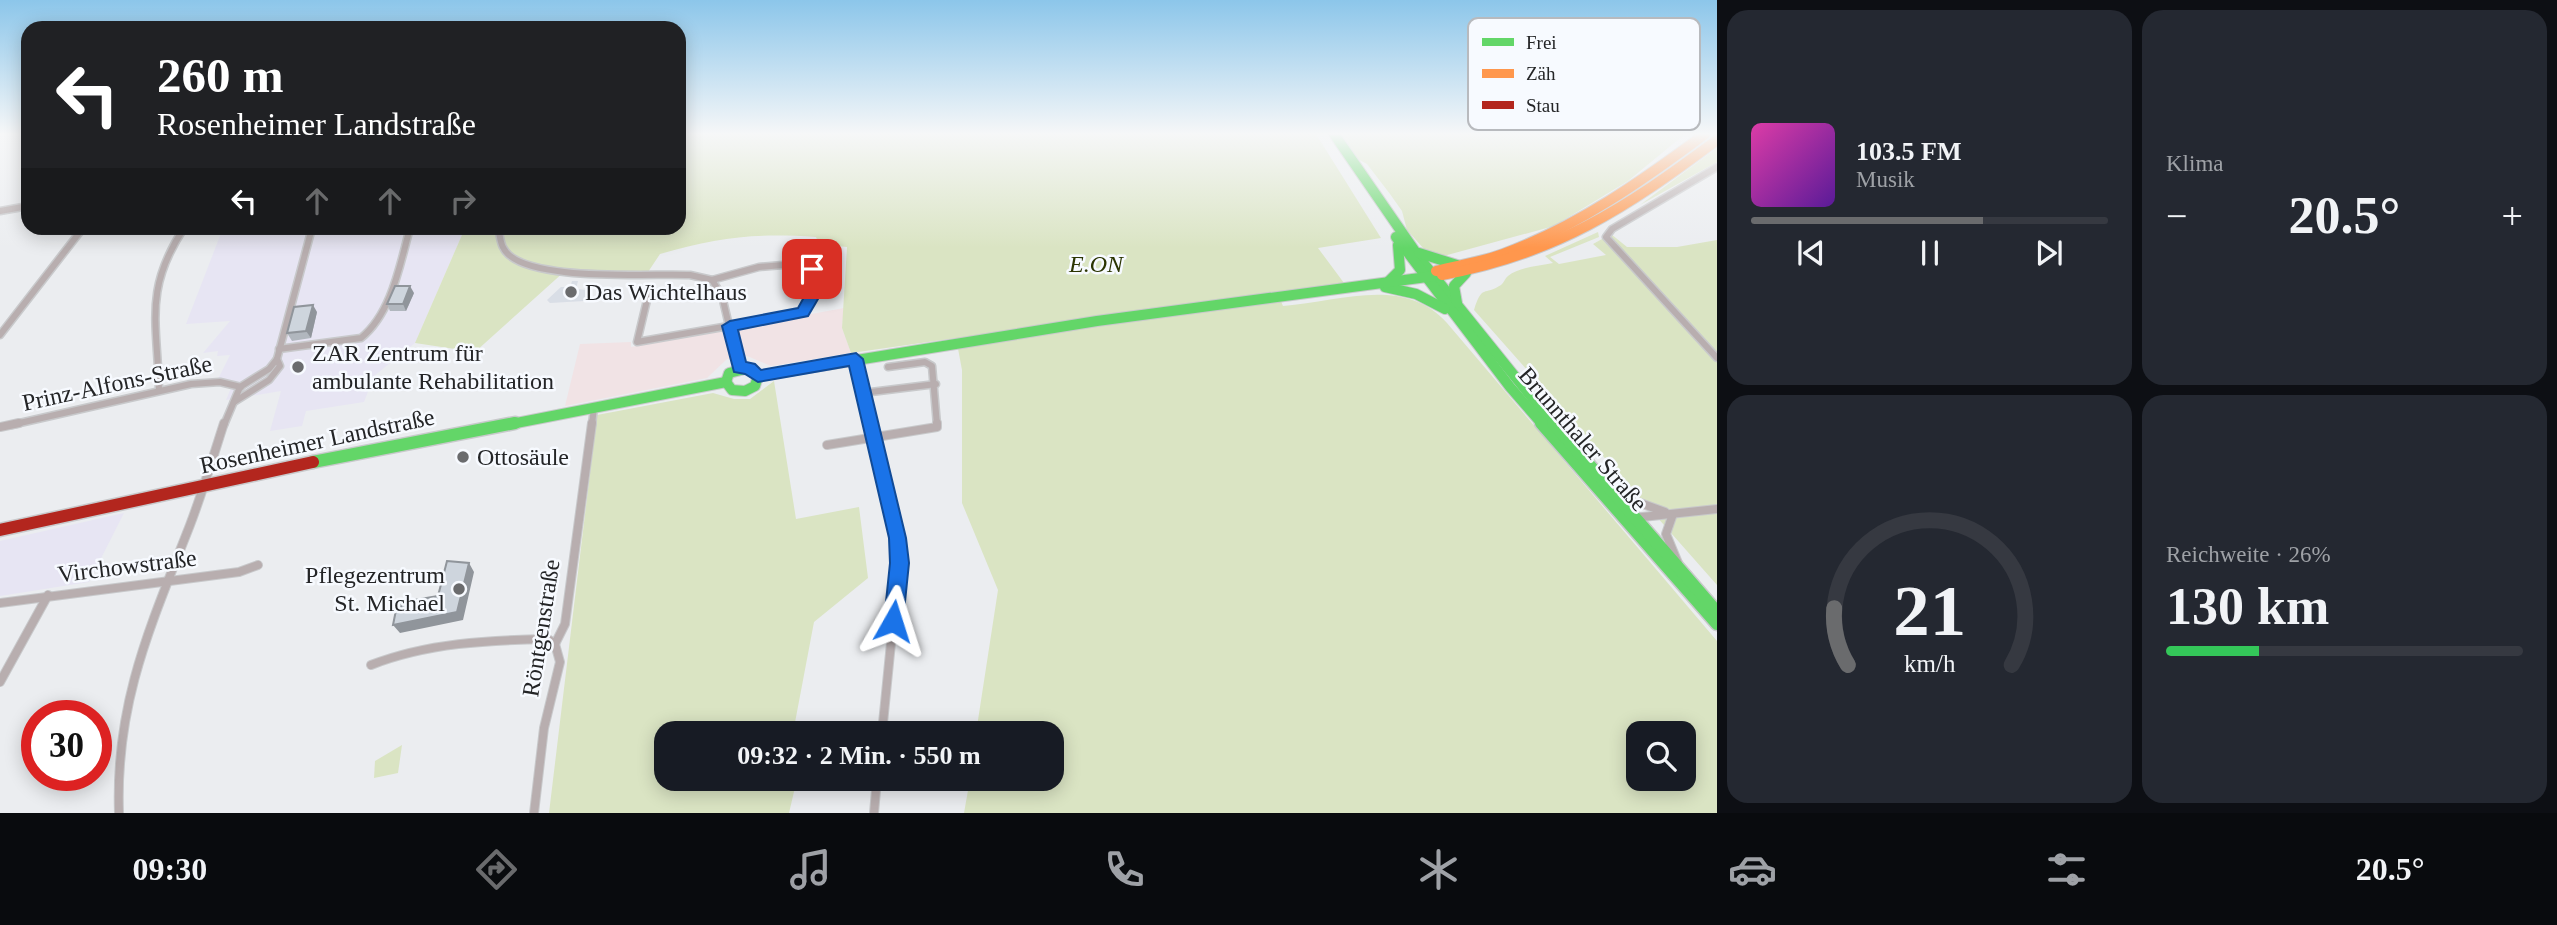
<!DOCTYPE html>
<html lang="de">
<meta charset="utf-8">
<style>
body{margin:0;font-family:"Times New Roman",serif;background:#242831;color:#f1f3f6;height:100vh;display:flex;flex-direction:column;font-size:26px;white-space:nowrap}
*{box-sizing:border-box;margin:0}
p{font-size:23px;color:#9ea1a6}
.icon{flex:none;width:38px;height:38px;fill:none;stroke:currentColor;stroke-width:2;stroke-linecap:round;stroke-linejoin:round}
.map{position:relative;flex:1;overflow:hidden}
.side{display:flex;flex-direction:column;gap:10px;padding:10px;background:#0d0f14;width:840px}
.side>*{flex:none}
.hud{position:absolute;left:21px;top:21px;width:665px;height:214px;border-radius:21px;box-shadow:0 4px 18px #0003;background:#202124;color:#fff;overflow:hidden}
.fabs{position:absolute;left:1626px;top:721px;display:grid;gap:14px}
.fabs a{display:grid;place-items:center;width:70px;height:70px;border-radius:14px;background:#171b24;box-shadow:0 4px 18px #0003;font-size:35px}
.speed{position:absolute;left:21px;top:700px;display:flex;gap:14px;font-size:35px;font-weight:700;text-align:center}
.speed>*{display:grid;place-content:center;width:91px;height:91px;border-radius:50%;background:#171b24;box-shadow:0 4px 18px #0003;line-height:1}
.speed .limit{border:10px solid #d22;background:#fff;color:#111}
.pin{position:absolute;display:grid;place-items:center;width:60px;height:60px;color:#fff;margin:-30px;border-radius:14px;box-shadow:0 4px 10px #0006}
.me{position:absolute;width:77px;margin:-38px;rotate:6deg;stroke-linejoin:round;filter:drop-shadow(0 0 5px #0008)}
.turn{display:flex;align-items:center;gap:24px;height:147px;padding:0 21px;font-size:32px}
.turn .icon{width:91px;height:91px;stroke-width:2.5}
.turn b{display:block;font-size:49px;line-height:60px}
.lanes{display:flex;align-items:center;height:66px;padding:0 21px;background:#0003;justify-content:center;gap:35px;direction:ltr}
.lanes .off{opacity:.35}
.big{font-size:52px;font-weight:800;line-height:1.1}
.side .card{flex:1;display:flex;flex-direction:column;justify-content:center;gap:10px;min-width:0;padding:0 24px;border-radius:21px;background:#242831}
.side .dial{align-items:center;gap:0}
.dial svg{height:182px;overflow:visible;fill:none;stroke:#363941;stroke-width:7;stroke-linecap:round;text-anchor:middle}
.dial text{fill:#f1f3f6;stroke:none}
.song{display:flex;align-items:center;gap:21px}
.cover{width:84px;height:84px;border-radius:10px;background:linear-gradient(135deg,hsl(320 70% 55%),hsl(270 70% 35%))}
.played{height:7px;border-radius:4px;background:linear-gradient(90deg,#6a6b6d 65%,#363941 65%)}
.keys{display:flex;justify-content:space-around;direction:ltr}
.heat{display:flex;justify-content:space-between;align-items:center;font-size:38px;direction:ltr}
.charge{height:10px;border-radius:5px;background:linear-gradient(90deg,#34c759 26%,#363941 0)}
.side .tiles{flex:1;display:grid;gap:10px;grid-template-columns:repeat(2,1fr)}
.trip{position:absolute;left:654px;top:721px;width:410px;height:70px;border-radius:21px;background:#171b24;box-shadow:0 4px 18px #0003;font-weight:800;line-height:70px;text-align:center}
.tabs{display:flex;height:112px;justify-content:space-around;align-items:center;background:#090b0e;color:#9ea1a6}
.tabs .icon{width:49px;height:49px}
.tabs .on{color:#6a6b6d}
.tabs b{font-size:32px;color:#f1f3f6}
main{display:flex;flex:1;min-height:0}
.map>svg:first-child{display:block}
.commercial{fill:#f1e3e5}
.industrial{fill:#e7e5f3}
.built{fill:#d9dee6}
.green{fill:#dae4c3;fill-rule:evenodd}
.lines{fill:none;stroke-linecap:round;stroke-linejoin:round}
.street-far1-casing{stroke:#c8c9cb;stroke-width:9}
.street-casing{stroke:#c8c9cb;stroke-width:10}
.fast-far1-casing{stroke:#c8c9cb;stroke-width:12}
.fast-casing{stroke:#c8c9cb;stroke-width:15}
.slow-casing{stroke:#c8c9cb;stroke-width:12}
.jam-casing{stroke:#c8c9cb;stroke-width:15}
.street-far1{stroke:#b8aeaf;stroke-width:6}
.street{stroke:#b8aeaf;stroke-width:8}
.fast-far1{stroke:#63d668;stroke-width:10}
.fast{stroke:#63d668;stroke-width:12}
.slow{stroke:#ff974d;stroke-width:10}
.jam{stroke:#b3261e;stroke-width:12}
.wall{fill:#b1b7be}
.shaded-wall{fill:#90959b}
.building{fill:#ced5dd;stroke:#90959b;stroke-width:2}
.route{fill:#1a73e8;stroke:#114b97;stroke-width:2}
.poi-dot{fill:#6a6b6d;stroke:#f7faff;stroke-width:2.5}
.labels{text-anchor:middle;stroke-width:5;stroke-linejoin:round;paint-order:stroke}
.park-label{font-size:24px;font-style:italic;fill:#2b3502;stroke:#f7faff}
.poi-label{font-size:24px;fill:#242527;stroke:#f7faff;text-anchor:start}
.street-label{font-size:24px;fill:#242527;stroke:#f7faff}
.key{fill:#f7faff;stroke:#b8babe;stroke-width:2}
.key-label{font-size:19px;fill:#242527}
</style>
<main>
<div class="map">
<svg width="1717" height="813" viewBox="0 0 1717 813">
<rect width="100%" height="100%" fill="#ebedf0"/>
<polygon class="commercial" points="844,308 842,328 851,353 771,366 747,356 727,359 707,378 565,406 580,344 631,342 631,347"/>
<g class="industrial">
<polygon points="223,228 465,228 415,343 374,376 364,402 306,411 302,426 270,431 281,391 226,400 231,388 220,386 218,379 230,355 217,356 218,351 203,353 230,321 186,324"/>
<polygon points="124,513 89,582 0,596 0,541"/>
</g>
<polygon class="built" points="572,281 578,281 576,289 587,290 584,301 550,303 547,300 561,287 570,287"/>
<g class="green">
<path d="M 679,134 L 1316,134 L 1381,238 L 1318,248 L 1344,283 L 1277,292 L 1283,306 C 1339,302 1404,275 1447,323 L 1717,641 L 1717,813 L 964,813 L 970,779 L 1052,779 L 1052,733 L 976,733 L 998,590 L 962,503 L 962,370 L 956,338 L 851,353 L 842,328 L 847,247 L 819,244 L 816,237 C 756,233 718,237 660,254 L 648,272 L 565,271 L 475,352 L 415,343 L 465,228 L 679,228 ZM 1638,733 L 1684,733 L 1684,779 L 1638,779 Z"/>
<polygon points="1340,134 1685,134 1628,181 1554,226 1440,257 1424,249 1407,230 1402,211 1390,194 1367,164 1354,157"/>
<polygon points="1717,148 1717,162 1640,205"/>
<path d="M 1598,232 L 1599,237 L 1550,257 L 1559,264 L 1606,255 L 1593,244 L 1611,234 L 1627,247 L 1677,247 L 1717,240 L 1717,585 L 1474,310 C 1482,284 1484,296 1501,285 C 1504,283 1505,278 1508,276 C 1519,267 1539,266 1553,263 L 1545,256 Z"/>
<polygon points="774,381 796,519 859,507 868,578 814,622 793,733 667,733 667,779 797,779 789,813 549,813 597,415 713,393 734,399 750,399"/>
<polygon points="402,745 398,773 374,778 375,761"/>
</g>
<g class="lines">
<g class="street-far1-casing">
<g id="street-far1">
<polyline points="1717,167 1612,229 1606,237 1717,358"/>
<polyline points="0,211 28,206"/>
<path d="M 498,228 C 500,234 500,244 504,249 C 523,283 653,273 690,275 L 712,280 L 722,296 L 739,368"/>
<polyline points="648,296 637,342 803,313 811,299 812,269 807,263 759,267 712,280"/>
<polyline points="0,335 83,228"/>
<path d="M 279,349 L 361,338 C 392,313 400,264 410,228"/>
<polyline points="856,359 871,425"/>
<polyline points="888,367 925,362 932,366 937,425"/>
<path d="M 159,389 C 157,321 144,289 184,228"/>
<polyline points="863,393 936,384"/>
<polyline points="234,402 269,380 280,366 277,359"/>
<polyline points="11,425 191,384 220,382 241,387"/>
<polyline points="224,425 240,387 269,369 277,359 312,228"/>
<polyline points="592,425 594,407"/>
</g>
</g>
<g class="street-casing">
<g id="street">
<polyline points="871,423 898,539 899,563 882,733"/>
<polyline points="0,427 19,423"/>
<polyline points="827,445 937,427 937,423"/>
<polyline points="1621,496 1665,512"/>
<polyline points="1673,514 1666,534 1678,563"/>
<polyline points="1633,518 1717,509"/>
<polyline points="0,603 239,572 258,565"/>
<polyline points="555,644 565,624 592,423"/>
<path d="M 371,665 C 427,643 489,640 548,639 L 555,644"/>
<polyline points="0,682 48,595"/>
<path d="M 119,813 C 115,702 151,625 190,525 C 203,491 213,457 224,423"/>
<polyline points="534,813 544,728 560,662 555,644"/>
<polyline points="874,813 877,779"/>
</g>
</g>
<g class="fast-far1-casing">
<g id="fast-far1">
<polyline points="1334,134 1421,260 1554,425"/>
<polyline points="1396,237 1510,387 1543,425"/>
<polyline points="1419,253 1457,265"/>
<polyline points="1388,282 1400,270 1398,245"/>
<polyline points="1385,287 1416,294 1445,309"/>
<polyline points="1457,303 1454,286 1466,273"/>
<polyline points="758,376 1097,321 1442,275"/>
<polyline points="726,382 732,390 745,391 755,386 758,376"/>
<polyline points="726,382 729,373 749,368 758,376"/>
<polyline points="506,425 726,382"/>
</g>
</g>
<g class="fast-casing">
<g id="fast">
<polyline points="1541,423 1717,624"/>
<polyline points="1553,423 1717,612"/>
<polyline points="313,462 515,423"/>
</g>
</g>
<g class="slow-casing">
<g id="slow">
<path d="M 1436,271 C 1458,265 1482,262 1503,254 C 1578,226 1642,181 1705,134"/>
<path d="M 1442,275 C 1556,254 1626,208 1717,140"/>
</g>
</g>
<g class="jam-casing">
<polyline id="jam" points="0,530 313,462"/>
</g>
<use href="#street-far1" class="street-far1"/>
<use href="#street" class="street"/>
<use href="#fast-far1" class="fast-far1"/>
<use href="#fast" class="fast"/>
<use href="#slow" class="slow"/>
<use href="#jam" class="jam"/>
</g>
<g class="wall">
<polygon points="414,293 406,311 390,311 387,304"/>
<polygon points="317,312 311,338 292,341 287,333"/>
</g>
<g class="shaded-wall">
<polygon points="410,286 414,293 406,311 403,304"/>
<polygon points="313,305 317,312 311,338 306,331"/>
<polygon points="469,563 474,572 463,620 400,633 393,625 457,612"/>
</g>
<g class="building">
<polygon points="395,286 410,286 403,304 387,304"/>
<polygon points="313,305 306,331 287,333 294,307"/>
<polygon points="447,561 469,563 457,612 393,625 396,610 401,609 402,602 438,596"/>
</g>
<linearGradient id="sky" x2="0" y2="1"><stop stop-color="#8cc6ea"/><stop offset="0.54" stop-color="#f6f7f8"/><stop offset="1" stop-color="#f6f7f8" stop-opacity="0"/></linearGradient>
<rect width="1717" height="248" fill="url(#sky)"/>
<polygon class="route" points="812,264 819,269 818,299 808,316 738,330 746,362 755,364 761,370 856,353 863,359 906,538 909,563 903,621 900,627 893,630 887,627 884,621 890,563 889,538 849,366 758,382 745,374 734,372 722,326 730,321 798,308 803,299 805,269"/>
<g class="poi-dot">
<circle cx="571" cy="292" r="7"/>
<circle cx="298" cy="367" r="7"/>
<circle cx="463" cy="457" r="7"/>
<circle cx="459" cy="589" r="7"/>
</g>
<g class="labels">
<g class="park-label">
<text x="1096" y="272">E.ON</text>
</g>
<g class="poi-label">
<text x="585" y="300">Das Wichtelhaus</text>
<text x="312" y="361">ZAR Zentrum für<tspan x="312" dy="28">ambulante Rehabilitation</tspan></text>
<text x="477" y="465">Ottosäule</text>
<text x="445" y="583" text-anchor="end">Pflegezentrum<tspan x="445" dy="28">St. Michael</tspan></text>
</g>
<g class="street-label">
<text transform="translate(117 383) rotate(-12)" y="8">Prinz-Alfons-Straße</text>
<text transform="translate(1583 439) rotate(49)" y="8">Brunnthaler Straße</text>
<text transform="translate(317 441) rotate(-12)" y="8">Rosenheimer Landstraße</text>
<text transform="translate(127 566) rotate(-7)" y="8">Virchowstraße</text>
<text transform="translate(541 628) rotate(-81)" y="8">Röntgenstraße</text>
</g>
</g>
<rect x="1468" y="18" width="232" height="112" rx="10" class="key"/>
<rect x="1482" y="38" width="32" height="8" fill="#63d668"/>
<rect x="1482" y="69" width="32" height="9" fill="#ff974d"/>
<rect x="1482" y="101" width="32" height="8" fill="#b3261e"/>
<g class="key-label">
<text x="1526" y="49">Frei</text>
<text x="1526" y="80">Zäh</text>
<text x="1526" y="112">Stau</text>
</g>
</svg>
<div class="fabs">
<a><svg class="icon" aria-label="search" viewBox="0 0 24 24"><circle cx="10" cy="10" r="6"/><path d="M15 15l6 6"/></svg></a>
</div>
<div class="speed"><div class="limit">30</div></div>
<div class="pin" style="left:812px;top:269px;background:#d93025"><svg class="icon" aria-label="arrive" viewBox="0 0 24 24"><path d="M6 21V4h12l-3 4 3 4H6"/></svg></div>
<svg class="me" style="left:893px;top:621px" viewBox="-20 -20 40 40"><path d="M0-17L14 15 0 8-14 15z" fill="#1a73e8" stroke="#fff" stroke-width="4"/></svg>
<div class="trip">09:32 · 2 Min. · 550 m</div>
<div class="hud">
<div class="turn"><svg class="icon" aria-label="left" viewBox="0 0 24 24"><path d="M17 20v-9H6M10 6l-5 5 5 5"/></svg><div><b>260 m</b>Rosenheimer Landstraße</div></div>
<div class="lanes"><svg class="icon" aria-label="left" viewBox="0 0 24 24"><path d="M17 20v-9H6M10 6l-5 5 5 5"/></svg><svg class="icon off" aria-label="ahead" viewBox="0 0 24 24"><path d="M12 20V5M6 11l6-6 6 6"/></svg><svg class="icon off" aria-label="ahead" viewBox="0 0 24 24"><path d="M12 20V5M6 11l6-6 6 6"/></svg><svg class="icon off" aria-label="right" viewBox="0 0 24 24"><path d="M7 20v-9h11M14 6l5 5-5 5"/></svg></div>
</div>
</div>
<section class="side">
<div class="tiles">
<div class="card">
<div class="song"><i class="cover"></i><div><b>103.5 FM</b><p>Musik</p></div></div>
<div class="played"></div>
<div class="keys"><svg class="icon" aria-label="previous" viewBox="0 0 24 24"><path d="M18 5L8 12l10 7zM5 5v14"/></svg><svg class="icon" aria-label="pause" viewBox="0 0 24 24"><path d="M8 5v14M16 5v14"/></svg><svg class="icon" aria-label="next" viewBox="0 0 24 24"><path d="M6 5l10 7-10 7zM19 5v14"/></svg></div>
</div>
<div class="card"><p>Klima</p>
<div class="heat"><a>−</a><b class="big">20.5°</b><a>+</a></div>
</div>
<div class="card dial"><svg viewBox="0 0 100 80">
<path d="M14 69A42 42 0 1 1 86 69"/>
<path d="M14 69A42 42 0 0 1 8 44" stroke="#6a6b6d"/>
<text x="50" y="56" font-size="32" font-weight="700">21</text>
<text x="50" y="72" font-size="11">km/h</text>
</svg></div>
<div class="card"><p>Reichweite · 26%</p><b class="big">130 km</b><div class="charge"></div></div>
</div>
</section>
</main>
<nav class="tabs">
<b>09:30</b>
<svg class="icon on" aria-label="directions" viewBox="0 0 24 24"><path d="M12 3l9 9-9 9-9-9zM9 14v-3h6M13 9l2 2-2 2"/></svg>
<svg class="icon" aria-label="music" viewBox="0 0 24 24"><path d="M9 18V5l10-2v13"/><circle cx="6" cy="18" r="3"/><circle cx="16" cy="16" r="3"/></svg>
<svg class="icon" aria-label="phone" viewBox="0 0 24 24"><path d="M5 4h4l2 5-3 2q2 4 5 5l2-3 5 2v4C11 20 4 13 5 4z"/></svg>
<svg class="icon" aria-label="climate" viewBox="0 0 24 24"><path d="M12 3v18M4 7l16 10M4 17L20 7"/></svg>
<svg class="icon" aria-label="car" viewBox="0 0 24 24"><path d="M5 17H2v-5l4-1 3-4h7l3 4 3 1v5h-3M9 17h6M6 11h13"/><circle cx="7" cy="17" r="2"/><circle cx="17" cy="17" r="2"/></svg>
<svg class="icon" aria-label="filters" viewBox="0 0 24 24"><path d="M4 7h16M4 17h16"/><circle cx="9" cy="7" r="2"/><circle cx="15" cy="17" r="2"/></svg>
<b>20.5°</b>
</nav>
